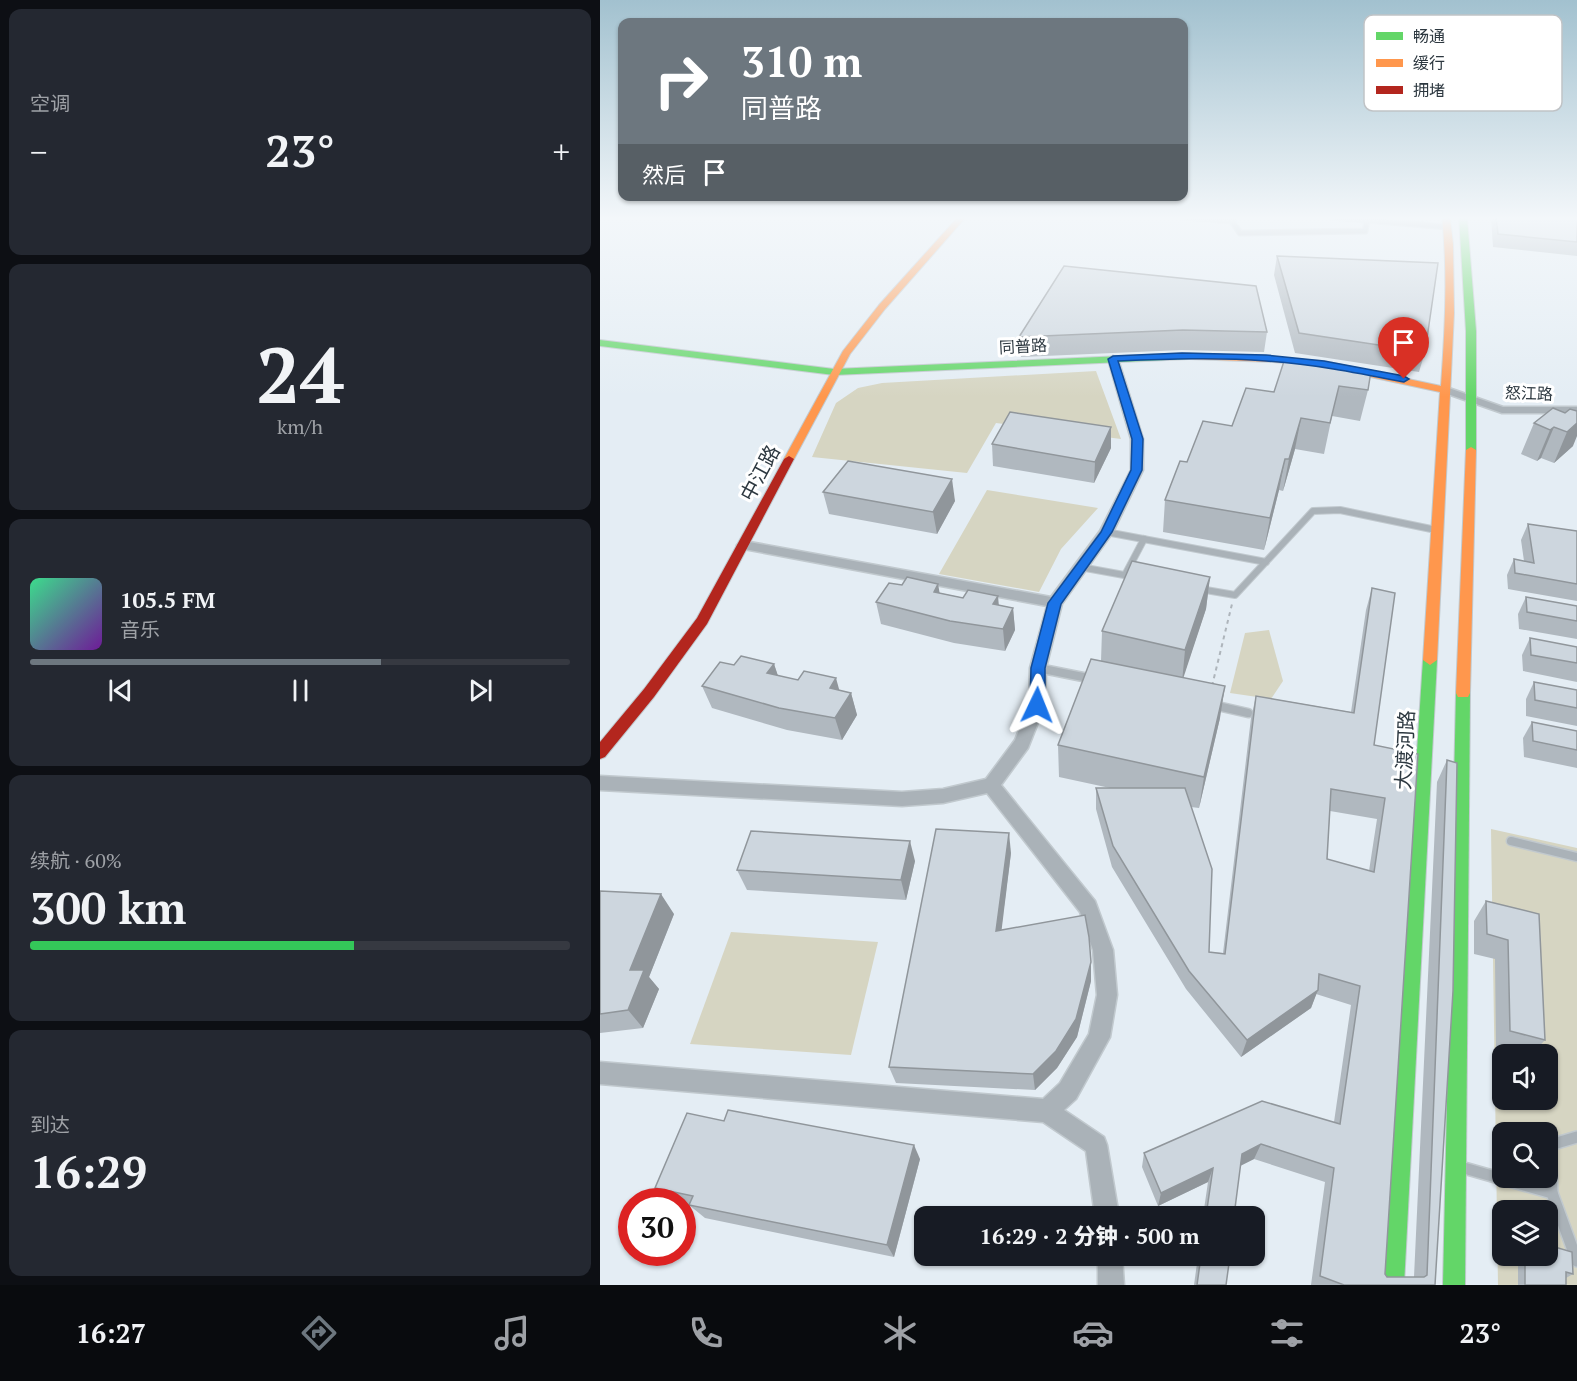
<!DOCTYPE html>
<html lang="zh">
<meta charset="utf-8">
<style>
body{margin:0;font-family:"PT Serif","Noto Sans SC",serif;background:#242831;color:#f1f3f6;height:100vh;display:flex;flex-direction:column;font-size:22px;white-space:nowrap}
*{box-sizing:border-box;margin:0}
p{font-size:20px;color:#9ea1a6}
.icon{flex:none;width:33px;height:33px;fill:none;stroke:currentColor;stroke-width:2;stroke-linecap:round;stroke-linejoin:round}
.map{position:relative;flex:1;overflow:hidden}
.drawer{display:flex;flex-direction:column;gap:9px;padding:9px;background:#0d0f14;width:600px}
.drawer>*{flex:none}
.banner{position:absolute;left:18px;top:18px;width:570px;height:183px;border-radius:12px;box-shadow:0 2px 4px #0004;background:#6d777f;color:#fff;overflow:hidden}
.fabs{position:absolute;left:892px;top:1044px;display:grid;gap:12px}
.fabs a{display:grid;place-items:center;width:66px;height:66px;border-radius:12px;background:#171b24;box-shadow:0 2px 4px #0004;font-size:30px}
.speed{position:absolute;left:18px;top:1188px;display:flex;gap:12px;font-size:30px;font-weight:700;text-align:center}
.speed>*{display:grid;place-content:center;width:78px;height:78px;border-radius:50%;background:#171b24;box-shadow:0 2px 4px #0004;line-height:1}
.speed .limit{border:9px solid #d22;background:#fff;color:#111}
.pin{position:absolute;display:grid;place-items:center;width:51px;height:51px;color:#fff;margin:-62px -26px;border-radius:50% 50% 50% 0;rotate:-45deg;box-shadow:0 0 6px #0007}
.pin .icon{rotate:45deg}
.me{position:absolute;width:66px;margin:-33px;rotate:2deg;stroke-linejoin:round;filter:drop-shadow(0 0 4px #0008)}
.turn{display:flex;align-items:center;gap:21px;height:126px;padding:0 24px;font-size:27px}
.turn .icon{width:78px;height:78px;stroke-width:2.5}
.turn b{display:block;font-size:42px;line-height:51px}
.then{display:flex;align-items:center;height:57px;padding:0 24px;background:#0003;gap:12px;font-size:22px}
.big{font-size:45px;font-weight:800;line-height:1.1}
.drawer .widget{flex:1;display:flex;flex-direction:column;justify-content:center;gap:9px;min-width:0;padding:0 21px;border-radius:12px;background:#242831}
.drawer .dial{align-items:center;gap:0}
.dial b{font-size:78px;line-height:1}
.song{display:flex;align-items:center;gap:18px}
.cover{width:72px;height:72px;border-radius:9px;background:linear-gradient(135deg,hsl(150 70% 55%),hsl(280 70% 35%))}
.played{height:6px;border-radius:3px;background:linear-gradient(90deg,#6d777f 65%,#363941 65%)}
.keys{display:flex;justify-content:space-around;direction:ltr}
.heat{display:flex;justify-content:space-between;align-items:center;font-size:33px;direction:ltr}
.charge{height:9px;border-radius:4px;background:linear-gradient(90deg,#34c759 60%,#363941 0)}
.trip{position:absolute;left:314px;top:1206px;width:351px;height:60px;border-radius:12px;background:#171b24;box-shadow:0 2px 4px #0004;font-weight:800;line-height:60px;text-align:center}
.dock{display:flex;height:96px;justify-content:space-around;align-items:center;background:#090b0e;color:#9ea1a6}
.dock .icon{width:42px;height:42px}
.dock .active{color:#6d777f}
.dock b{font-size:27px;color:#f1f3f6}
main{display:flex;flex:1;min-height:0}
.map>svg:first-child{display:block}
.green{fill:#d6d5c2;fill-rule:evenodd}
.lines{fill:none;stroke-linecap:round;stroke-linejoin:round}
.lane-far3-casing{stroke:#c1c9ce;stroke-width:7}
.lane-far2-casing{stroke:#c1c9ce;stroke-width:8}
.lane-far1-casing{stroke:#c1c9ce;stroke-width:11}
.lane-casing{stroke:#c1c9ce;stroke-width:14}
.street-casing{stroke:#c1c9ce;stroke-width:3}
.fast-casing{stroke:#c1c9ce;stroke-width:2}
.slow-casing{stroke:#c1c9ce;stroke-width:2}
.jam-casing{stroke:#c1c9ce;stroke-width:2}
.path{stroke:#aeb5bb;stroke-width:2;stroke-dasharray:4 4;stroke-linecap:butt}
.lane-far3{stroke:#aab2b8;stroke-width:4.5}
.lane-far2{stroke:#aab2b8;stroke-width:6}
.lane-far1{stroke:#aab2b8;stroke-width:8}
.lane{stroke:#aab2b8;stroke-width:11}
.street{fill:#aab2b8;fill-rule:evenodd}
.fast{fill:#63d668;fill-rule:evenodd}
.slow{fill:#ff974d;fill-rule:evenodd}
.jam{fill:#b3261e;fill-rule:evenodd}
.wall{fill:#b0b8bf;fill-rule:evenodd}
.shaded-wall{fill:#90969b}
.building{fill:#cdd6de;stroke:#90969b;stroke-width:1.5;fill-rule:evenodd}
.route{fill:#1a73e8;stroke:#114b97;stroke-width:1.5}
.labels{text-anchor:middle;stroke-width:6;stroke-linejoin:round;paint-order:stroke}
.far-street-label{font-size:16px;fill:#2d3840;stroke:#fff}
.street-label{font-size:20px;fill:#2d3840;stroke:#fff}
.key{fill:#fff;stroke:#c0c3c6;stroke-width:1.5}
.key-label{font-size:16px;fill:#2d3840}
</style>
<main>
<section class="drawer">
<div class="widget"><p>空调</p>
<div class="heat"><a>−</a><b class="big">23°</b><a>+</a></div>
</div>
<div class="widget dial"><b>24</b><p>km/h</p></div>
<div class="widget">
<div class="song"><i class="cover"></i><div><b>105.5 FM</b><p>音乐</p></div></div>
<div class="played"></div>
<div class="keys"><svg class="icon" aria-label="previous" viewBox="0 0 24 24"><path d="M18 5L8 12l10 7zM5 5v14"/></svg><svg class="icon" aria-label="pause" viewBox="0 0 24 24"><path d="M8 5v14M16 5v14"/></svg><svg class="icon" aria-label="next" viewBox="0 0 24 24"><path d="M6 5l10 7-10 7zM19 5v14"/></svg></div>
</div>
<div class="widget"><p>续航 · 60%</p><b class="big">300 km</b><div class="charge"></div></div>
<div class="widget"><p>到达</p><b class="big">16:29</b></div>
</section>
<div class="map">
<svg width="977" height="1285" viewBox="0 0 977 1285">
<rect width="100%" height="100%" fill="#e4edf4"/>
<g class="green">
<polygon points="496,371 521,439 396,423 367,473 212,457 236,403 258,388 282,383"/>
<polygon points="387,490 498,508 461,549 439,592 339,574"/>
<polygon points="669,630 683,681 671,699 630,693 645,633"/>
<path d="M 891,829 L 977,848 L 977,1285 L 898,1285 ZM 903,1054 L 948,1054 L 948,1100 L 903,1100 ZM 903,1132 L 948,1132 L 948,1178 L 903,1178 ZM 903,1210 L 948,1210 L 948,1256 L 903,1256 Z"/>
<polygon points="131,932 278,942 251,1055 90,1044"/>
</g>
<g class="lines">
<g class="lane-far3-casing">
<g id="lane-far3">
<polyline points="584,217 632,221"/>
<polyline points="634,217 632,221 640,233 765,231 767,220"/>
<polyline points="731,217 847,227"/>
</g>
</g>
<g class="lane-far2-casing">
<g id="lane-far2">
<polyline points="506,532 666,562"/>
<polyline points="480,567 535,577"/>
<polyline points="525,575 544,539"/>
<polyline points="600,589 635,595 713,511 740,510 836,530"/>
</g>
</g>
<g class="lane-far1-casing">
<g id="lane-far1">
<polyline points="438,668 493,679"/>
<polyline points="613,705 648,713"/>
<polyline points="911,841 977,857"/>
</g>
</g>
<g class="lane-casing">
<g id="lane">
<polyline points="977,1137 950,1145 952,1193 977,1261"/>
<polyline points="864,1168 952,1193"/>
</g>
</g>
<g class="street-casing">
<g id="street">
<polygon points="513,356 518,359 543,439 543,470 513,532 462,604 446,668 445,705 428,748 401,785 495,901 513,950 517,995 510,1037 476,1099 464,1110 504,1137 507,1145 519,1216 495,1216 486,1151 443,1122 0,1084 0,1062 443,1099 460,1083 489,1034 497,995 493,950 480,912 387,793 343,803 302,806 0,790 0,776 302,792 343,789 386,779 415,740 429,705 430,668 447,606 144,549 137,545 144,541 451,597 500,531 531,470 531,439 508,359"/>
<polygon points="846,387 903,407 977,407 977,413 902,413 842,392 842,388"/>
<polygon points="498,1256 522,1256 524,1285 498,1285"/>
</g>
</g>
<g class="fast-casing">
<g id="fast">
<polygon points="859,217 867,217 876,331 876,450 871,453 866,450 866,331"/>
<polygon points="0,340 234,369 589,353 594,356 589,359 234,375 0,346"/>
<polygon points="830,655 837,660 804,1285 782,1285 823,660"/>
<polygon points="863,688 868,689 870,693 865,1285 843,1285 856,693 858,689"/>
</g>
</g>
<g class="slow-casing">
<g id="slow">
<polygon points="358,217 366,217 285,309 250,354 194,459 189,462 185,461 184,459 243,351 279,305"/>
<path d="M 842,217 L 850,217 L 853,244 L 854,313 L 837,660 L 830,665 L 823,660 L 840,392 L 724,367 L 673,362 L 589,359 L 584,356 L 589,353 L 606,354 L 724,361 L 841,386 C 845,329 848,273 842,217 Z"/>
<polygon points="871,447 876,450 870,693 868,697 858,697 856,693 866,450"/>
</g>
</g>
<g class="jam-casing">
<polygon id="jam" points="189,456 194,459 107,624 54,697 5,757 0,759 0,742 44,689 97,618 184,459"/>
</g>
<polyline class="path" points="612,686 632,604"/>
<use href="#lane-far3" class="lane-far3"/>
<use href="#lane-far2" class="lane-far2"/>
<use href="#lane-far1" class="lane-far1"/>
<use href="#lane" class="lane"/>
<use href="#street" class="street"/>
<use href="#fast" class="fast"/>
<use href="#slow" class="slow"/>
<use href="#jam" class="jam"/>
</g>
<g class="wall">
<polygon points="891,217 977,217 977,256 893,247"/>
<polygon points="677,256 825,352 819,372 695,353 674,275"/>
<polygon points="464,266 667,332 664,352 582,350 421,357 419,337"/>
<polygon points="685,358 768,390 760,421 732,416 724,454 695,449 683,491 679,490 664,550 563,532 565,500 587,462 674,392"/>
<polygon points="965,413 973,446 954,463 941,458 937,461 921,454 934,423"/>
<polygon points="511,427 511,448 494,483 393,466 392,444"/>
<polygon points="223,492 355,501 337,534 229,514"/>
<polygon points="928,524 977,531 977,601 908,589 907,575 914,559 924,561 921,540"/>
<path d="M 610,577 L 606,609 L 583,677 L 620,718 L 599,808 L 591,807 L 609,952 L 623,953 L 651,718 L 656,696 L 751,712 L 766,610 L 772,588 L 774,745 L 818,754 L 785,1274 L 787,1277 L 814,1277 L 837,782 L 847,760 L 835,1285 L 711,1285 L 725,1182 L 654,1159 L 640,1166 L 634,1216 L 603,1216 L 608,1182 L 558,1206 L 542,1167 L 544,1153 L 734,1122 L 751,1005 L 716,994 L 711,1008 L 641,1057 L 586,989 L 512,867 L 496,809 L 496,788 L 510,788 L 459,777 L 458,745 L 501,661 L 502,631 ZM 730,811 L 777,819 L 769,871 L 727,859 Z"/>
<polygon points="340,593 413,608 415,630 405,651 354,643 281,624 276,602"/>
<polygon points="926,597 977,606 977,639 919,629 918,614"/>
<polygon points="930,638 977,647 977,682 923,671 922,655"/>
<polygon points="174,664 178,676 251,693 257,715 242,740 187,730 112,708 102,686 134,665"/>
<polygon points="934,682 977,690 977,726 926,716 926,699"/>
<polygon points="932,722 977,731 977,768 924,757 923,738"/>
<polygon points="411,853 401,930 491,981 477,1037 457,1068 435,1090 296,1083 289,1067"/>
<polygon points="315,861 306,900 147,890 137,870"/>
<polygon points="0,891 74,914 49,977 59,989 43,1028 0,1033"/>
<polygon points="886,901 939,914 945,1040 932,1054 919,1054 896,1048 895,959 874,954 874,921"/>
<polygon points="320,1159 294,1257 105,1218 89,1205 82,1204 82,1202 71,1201 55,1188"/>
<polygon points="598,1256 630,1256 626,1285 594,1285"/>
<polygon points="937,1256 948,1256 973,1274 966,1278 966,1285 918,1285 918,1263 925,1259 938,1263"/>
</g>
<g class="shaded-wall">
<polygon points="701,418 695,449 683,491 689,459"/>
<polygon points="977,423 977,436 973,446 954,463 967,432"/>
<polygon points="511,427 511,448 494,483 495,462"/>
<polygon points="954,427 941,458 937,461 950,430"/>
<polygon points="685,459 679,490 664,550 670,518"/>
<polygon points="352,479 355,501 337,534 333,512"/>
<polygon points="610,577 606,609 582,682 585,650"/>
<polygon points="338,584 342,606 334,592"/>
<polygon points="398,596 400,618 393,604"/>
<polygon points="413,608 415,630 405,651 403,629"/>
<polygon points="174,664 181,685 167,673"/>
<polygon points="236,678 242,700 230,688"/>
<polygon points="625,686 620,718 599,808 604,777"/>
<polygon points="251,693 257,715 242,740 235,718"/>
<polygon points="409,833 411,853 399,951 396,931"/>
<polygon points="310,841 315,861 306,900 301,880"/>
<polygon points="61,894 74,914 49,977 59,989 43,1028 28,1010 30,970"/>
<polygon points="491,962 491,981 477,1037 457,1068 435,1090 433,1074"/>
<polygon points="718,990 711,1008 641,1057 647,1040"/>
<polygon points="661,1144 654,1159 636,1168 642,1154"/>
<polygon points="314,1145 320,1159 294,1257 287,1245"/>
<polygon points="613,1168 608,1182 558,1206 561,1193"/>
</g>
<g class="building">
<polygon points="896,217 977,217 977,242 898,234"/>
<polygon points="677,256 838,263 825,352 699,333"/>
<polygon points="464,266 656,286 667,332 583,330 419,337"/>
<polygon points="685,358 771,371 768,390 739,386 730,423 701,418 689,459 685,459 670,518 565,500 580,461 587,462 603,421 632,426 646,388 674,392"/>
<polygon points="953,408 965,413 970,409 977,411 977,423 967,432 954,427 950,430 934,423"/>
<polygon points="410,412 511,427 495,462 392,444"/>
<polygon points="248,461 352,479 333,512 223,492"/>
<polygon points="928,524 977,531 977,584 915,573 914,559 934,563"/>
<polygon points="532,561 610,577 585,650 502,631"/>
<polygon points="307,577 338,584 334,592 363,598 368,590 398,596 393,604 413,608 403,629 350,621 276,602 289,583 302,585"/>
<path d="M 772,588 L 795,593 L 774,745 L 818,754 L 785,1274 L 787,1277 L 824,1277 L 827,1275 L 847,760 L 857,763 L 853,991 L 835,1285 L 744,1285 L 720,1276 L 734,1168 L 661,1144 L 642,1154 L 634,1216 L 606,1216 L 613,1168 L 561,1193 L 544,1153 L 662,1101 L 740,1124 L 760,986 L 719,974 L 718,990 L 647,1040 L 589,971 L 513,846 L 496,788 L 585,788 L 612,869 L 609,952 L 625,954 L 656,696 L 754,713 ZM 731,789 L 785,798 L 774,872 L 727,859 Z"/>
<polygon points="926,597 977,606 977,621 927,612"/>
<polygon points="930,638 977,647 977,663 931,655"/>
<polygon points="141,656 174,664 167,673 198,680 204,671 236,678 230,688 251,693 235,718 179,708 102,686 120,662 134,665"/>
<polygon points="491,659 625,686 604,777 458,745"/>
<polygon points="934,682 977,690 977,708 935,700"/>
<polygon points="932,722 977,731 977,750 933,741"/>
<polygon points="336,829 409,833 396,931 485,915 489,937 491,962 476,1019 456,1051 433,1074 289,1067"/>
<polygon points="151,831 310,841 301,880 137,870"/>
<polygon points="0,891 61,894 30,970 44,970 28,1010 0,1014"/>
<polygon points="886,901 939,914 945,1040 910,1031 908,940 887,934"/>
<polygon points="128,1110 314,1145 287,1245 89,1205 93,1196 55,1188 87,1113 124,1121"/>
<polygon points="948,1245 972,1252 973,1274 966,1272 966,1285 925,1285 925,1259 945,1265 945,1256 948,1256"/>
<polygon points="601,1256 630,1256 626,1285 597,1285"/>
</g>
<linearGradient id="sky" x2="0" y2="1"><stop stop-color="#a2c1cf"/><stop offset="0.55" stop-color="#f3f7fa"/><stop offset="1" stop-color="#f3f7fa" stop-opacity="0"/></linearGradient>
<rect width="977" height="397" fill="url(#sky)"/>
<path class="route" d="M 582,353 L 666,355 L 724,361 L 804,376 L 809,379 L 804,382 C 758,373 713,364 666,361 C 617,357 567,359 518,361 L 543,439 L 542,470 L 512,532 L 461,604 L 445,668 L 445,705 L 442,709 L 432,709 L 430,705 L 431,668 L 448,603 L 501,532 L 531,470 L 532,439 L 508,359 L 513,356 Z"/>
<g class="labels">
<g class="far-street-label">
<text transform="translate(423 346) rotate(-3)" y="6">同普路</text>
<text transform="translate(929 393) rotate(2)" y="6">怒江路</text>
</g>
<g class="street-label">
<text transform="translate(160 473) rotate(-62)" y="7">中江路</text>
<text transform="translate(805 750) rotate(-87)" y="7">大渡河路</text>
</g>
</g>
<rect x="764" y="15" width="198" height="96" rx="9" class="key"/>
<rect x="776" y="32" width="27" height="8" fill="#63d668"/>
<rect x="776" y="59" width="27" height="8" fill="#ff974d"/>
<rect x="776" y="86" width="27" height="8" fill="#b3261e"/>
<g class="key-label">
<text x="813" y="42">畅通</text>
<text x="813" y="69">缓行</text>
<text x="813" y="96">拥堵</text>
</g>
</svg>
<div class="fabs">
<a><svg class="icon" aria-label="sound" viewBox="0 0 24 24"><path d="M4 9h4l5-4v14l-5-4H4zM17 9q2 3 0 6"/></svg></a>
<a><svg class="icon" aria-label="search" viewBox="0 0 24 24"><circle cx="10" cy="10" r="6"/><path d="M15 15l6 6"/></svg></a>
<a><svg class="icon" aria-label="layers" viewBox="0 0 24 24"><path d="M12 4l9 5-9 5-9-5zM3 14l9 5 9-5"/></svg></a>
</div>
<div class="speed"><div class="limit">30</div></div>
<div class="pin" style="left:804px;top:379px;background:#d93025"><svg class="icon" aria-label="arrive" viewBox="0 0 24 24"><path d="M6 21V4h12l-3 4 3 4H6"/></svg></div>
<svg class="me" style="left:437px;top:705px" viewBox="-20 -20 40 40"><path d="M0-17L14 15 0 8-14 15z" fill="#1a73e8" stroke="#fff" stroke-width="4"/></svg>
<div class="trip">16:29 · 2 分钟 · 500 m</div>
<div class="banner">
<div class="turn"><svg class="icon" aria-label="right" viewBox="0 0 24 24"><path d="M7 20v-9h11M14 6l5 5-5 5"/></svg><div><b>310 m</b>同普路</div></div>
<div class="then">然后<svg class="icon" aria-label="arrive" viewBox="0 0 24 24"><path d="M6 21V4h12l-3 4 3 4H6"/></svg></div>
</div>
</div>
</main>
<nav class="dock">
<b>16:27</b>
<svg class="icon active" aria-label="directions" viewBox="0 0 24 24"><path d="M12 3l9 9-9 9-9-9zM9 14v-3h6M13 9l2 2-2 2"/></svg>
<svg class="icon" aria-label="music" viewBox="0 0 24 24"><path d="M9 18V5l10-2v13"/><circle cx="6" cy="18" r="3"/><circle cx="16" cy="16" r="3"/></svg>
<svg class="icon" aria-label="phone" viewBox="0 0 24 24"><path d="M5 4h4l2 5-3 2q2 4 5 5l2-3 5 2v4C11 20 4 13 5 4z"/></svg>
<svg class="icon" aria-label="climate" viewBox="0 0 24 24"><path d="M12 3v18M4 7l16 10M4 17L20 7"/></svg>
<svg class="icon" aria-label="car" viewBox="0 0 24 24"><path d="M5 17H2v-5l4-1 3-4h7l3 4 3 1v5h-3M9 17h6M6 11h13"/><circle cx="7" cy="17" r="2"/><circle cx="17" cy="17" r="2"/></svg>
<svg class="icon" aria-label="filters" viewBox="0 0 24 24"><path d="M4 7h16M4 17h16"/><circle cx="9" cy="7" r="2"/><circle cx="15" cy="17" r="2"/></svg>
<b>23°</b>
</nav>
